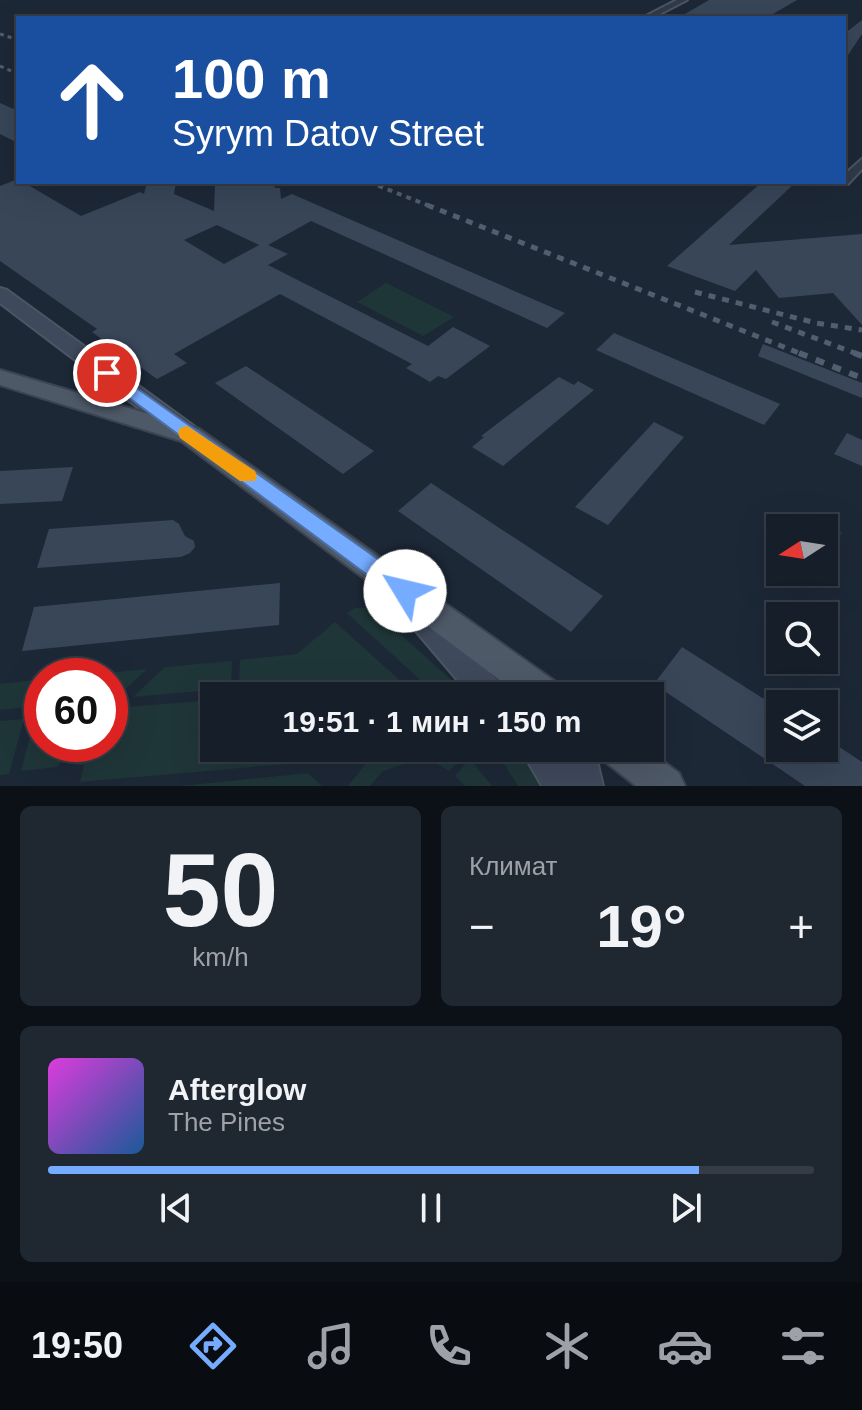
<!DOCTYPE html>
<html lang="ru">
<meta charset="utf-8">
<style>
body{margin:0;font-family:Helvetica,sans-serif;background:#1f2731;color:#f1f3f6;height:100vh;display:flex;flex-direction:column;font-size:30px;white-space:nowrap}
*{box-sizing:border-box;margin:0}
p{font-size:26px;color:#9ea2a8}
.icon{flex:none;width:44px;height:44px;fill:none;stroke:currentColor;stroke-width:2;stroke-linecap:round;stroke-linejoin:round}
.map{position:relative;height:786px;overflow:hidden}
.side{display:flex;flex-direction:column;gap:20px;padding:20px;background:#0c1017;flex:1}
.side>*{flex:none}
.top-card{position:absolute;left:16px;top:16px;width:830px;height:168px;border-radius:0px;box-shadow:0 8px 32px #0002,0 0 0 2px #353c46;background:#1a4fa0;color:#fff;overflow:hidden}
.needle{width:52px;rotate:258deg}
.fabs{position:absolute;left:766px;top:514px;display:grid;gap:16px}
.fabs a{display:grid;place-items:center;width:72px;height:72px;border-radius:0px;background:#161e29;box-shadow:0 8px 32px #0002,0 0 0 2px #353c46;font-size:40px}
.speed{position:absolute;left:24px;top:658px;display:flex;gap:16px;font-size:40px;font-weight:700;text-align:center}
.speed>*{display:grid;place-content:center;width:104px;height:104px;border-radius:50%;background:#161e29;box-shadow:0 8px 32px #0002,0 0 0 2px #353c46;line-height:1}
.speed .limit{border:12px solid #d22;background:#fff;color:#111}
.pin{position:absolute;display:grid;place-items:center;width:68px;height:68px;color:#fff;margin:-34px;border:4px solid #fff;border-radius:50%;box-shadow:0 2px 8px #0007}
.me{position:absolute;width:88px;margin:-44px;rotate:306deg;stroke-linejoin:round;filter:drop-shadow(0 0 6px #0008)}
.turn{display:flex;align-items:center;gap:28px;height:168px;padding:0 24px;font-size:36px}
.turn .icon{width:104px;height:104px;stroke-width:2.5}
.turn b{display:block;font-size:56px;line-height:68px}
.big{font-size:60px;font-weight:800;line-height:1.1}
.side .widget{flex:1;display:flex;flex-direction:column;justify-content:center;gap:12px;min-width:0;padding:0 28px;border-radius:12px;background:#1f2731}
.side .dial{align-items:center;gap:0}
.dial b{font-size:104px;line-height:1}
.song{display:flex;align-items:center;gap:24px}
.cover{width:96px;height:96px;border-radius:12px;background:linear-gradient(135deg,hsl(300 70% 55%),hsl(210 70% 35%))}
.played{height:8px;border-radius:4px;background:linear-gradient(90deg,#75acff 85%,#353c46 85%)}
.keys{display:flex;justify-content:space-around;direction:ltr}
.heat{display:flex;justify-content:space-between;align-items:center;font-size:44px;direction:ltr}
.side .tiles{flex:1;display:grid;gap:20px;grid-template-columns:1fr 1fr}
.widget:last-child{grid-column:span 2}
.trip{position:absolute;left:200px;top:682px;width:464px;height:80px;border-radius:0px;background:#161e29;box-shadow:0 8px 32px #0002,0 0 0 2px #353c46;font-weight:800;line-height:80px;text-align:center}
.tab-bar{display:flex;height:128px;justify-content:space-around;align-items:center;background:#090c10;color:#9ea2a8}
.tab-bar .icon{width:56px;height:56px}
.tab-bar .selected{color:#75acff}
.tab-bar b{font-size:36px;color:#f1f3f6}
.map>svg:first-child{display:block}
.green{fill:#1f3638}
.building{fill:#384658;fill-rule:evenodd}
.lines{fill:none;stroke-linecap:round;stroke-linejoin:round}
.street-casing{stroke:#4b5563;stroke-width:4}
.secondary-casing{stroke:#4b5563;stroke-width:4}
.primary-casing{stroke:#3a4351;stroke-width:4}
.street{fill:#303a48;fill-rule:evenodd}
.secondary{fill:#3e495b;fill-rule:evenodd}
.primary{fill:#4e5968;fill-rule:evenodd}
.rail-far3{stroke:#515e6f;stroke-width:3;stroke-dasharray:4 4;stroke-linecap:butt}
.rail-far2{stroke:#515e6f;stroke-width:4;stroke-dasharray:5 5;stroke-linecap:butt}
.rail-far1{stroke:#515e6f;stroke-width:5;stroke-dasharray:7 7;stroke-linecap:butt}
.rail{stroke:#515e6f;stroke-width:6;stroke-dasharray:9 9;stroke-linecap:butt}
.route{fill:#75acff;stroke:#4c70a6;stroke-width:2}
.slow{fill:#f59e0b}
</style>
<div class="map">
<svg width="862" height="786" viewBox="0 0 862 786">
<rect width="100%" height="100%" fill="#1d2837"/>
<g class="green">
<polygon points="386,283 454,317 423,336 357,302"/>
<polygon points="802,512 843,532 824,562 824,528 791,528"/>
<polygon points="355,608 371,608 469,696 438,696 347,613"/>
<path d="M 335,622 L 404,684 L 405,696 L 380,696 C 367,678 347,680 333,696 L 267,696 L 253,685 L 239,687 L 240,660 L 297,654 Z"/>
<polygon points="232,661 231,688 133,697 165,667"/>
<polygon points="147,669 116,698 110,699 110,676 76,676"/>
<polygon points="35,680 27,707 0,710 0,684"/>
<polygon points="214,700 214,748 321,748 321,752 310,762 80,782 84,765 75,765 93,744 110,744 110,725 126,707"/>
<polygon points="42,716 42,744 76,744 57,767 21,771 35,717"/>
<polygon points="24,719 9,774 0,775 0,721"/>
<polygon points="387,748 408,748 410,762 383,771 370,786 348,786 372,756"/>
<polygon points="417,748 456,748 465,754 449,771 434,762 419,761"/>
<polygon points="497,748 520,748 547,786 518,786 495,750"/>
<polygon points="470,759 492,786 465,786 455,776"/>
<polygon points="308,773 322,786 181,786"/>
</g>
<g class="building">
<polygon points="709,0 797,0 766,18 678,18"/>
<polygon points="862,20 862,34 844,61 844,34"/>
<polygon points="0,103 18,111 18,143 0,134"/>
<path d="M 18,179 L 81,216 L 140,192 L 144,194 L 147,182 L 176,182 L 174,194 L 214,211 L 215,182 L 274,182 L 275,188 L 280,188 L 281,199 L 292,194 L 565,313 L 547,328 L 311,221 L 268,245 L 288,254 L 268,265 L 428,346 L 453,327 L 490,346 L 446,379 L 438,376 L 430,382 L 406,368 L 412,364 L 280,294 L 174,354 L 187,363 L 157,379 L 92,332 L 97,329 L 0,261 L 0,186 ZM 217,225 L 259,245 L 224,264 L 184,240 Z"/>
<polygon points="762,182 796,182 729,245 862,234 862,325 833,293 779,298 756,270 735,291 667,266"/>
<polygon points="614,333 780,404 764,425 596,350"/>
<polygon points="763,344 862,383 862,398 758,356"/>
<polygon points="246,366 374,451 343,474 215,383"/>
<polygon points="559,377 574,385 578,381 594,390 503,466 472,447 484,437 481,436"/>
<polygon points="654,422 684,437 608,525 575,507"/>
<polygon points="847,433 862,440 862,466 834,454"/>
<polygon points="73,467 62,501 0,504 0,471"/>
<polygon points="431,483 603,596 571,632 398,511"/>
<polygon points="173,520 179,524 185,536 194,541 195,547 190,553 181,557 37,568 49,529"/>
<polygon points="280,583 279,625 22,651 34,607"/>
<polygon points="682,647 780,709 780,748 824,748 824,737 862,762 862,786 805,786 654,684"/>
</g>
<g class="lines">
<g class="street-casing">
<g id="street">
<polygon points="677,0 687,0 652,18 642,18"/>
<polygon points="862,159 862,169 848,184 840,184 838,182 844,182 844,175"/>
</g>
</g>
<g class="secondary-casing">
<g id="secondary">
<polygon points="0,288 7,290 198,429 202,435 198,441 182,441 0,303"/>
<polygon points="413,596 423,600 502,686 507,696 471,696 403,616 399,608 403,600"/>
<polygon points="520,748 556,748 564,760 562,748 594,748 603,786 542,786"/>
</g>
</g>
<g class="primary-casing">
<g id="primary">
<polygon points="0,370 199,429 560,685 565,696 521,696 181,441 0,385"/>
<polygon points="598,748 645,748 679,773 685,786 636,786 603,760"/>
</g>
</g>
<use href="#street" class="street"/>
<use href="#secondary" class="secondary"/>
<use href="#primary" class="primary"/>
<g class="rail-far3">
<polyline points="0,34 18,40"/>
<polyline points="0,66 18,74"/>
</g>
<polyline class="rail-far2" points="369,182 432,207"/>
<g class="rail-far1">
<polyline points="427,205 804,355"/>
<polyline points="695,292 816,323 862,330"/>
<polyline points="772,322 860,355"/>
</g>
<g class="rail">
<polyline points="799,353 862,378"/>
<polyline points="854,353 862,356"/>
</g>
</g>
<polygon class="route" points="107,367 413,584 417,591 413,597 405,600 397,597 101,377 98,373 101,369"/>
<polygon class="slow" points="187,426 255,471 257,476 255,481 240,481 180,438 178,433 180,428"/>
</svg>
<div class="fabs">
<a><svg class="needle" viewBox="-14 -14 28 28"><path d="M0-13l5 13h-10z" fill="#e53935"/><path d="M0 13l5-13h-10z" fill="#9ea2a8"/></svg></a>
<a><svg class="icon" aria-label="search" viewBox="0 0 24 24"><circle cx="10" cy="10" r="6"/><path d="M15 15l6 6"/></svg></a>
<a><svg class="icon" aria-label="layers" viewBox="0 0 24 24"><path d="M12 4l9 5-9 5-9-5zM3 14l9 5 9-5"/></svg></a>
</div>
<div class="speed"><div class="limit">60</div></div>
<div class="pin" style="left:107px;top:373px;background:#d93025"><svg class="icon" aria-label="arrive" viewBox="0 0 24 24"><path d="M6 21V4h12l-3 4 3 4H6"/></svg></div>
<svg class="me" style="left:405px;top:591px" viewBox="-20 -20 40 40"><circle r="19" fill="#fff"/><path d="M0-13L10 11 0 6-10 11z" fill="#75acff"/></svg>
<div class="trip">19:51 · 1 мин · 150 m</div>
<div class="top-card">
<div class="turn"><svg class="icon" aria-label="ahead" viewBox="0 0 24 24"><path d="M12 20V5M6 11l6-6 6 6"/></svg><div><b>100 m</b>Syrym Datov Street</div></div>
</div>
</div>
<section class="side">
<div class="tiles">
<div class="widget dial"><b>50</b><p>km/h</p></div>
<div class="widget"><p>Климат</p>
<div class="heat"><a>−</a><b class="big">19°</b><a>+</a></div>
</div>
<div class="widget">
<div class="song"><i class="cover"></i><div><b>Afterglow</b><p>The Pines</p></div></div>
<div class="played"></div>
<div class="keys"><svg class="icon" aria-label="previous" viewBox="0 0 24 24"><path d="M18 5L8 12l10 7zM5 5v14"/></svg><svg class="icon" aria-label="pause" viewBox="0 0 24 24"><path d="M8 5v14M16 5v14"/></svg><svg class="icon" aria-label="next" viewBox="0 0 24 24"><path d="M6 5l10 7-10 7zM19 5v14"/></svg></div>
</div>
</div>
</section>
<nav class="tab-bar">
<b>19:50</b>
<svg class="icon selected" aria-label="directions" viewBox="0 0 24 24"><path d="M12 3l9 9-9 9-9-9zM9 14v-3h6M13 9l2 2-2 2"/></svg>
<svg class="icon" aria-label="music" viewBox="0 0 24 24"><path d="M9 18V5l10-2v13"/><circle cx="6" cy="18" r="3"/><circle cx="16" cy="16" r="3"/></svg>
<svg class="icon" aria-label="phone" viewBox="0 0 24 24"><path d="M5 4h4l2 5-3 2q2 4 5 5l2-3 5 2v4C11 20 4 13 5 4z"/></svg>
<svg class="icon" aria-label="climate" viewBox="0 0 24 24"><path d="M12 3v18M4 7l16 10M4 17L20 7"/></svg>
<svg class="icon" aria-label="car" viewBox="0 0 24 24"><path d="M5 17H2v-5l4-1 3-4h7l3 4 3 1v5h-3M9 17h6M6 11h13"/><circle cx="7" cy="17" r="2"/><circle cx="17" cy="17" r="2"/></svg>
<svg class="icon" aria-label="filters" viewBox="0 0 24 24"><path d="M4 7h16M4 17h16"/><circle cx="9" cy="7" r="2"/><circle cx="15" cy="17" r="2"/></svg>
</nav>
